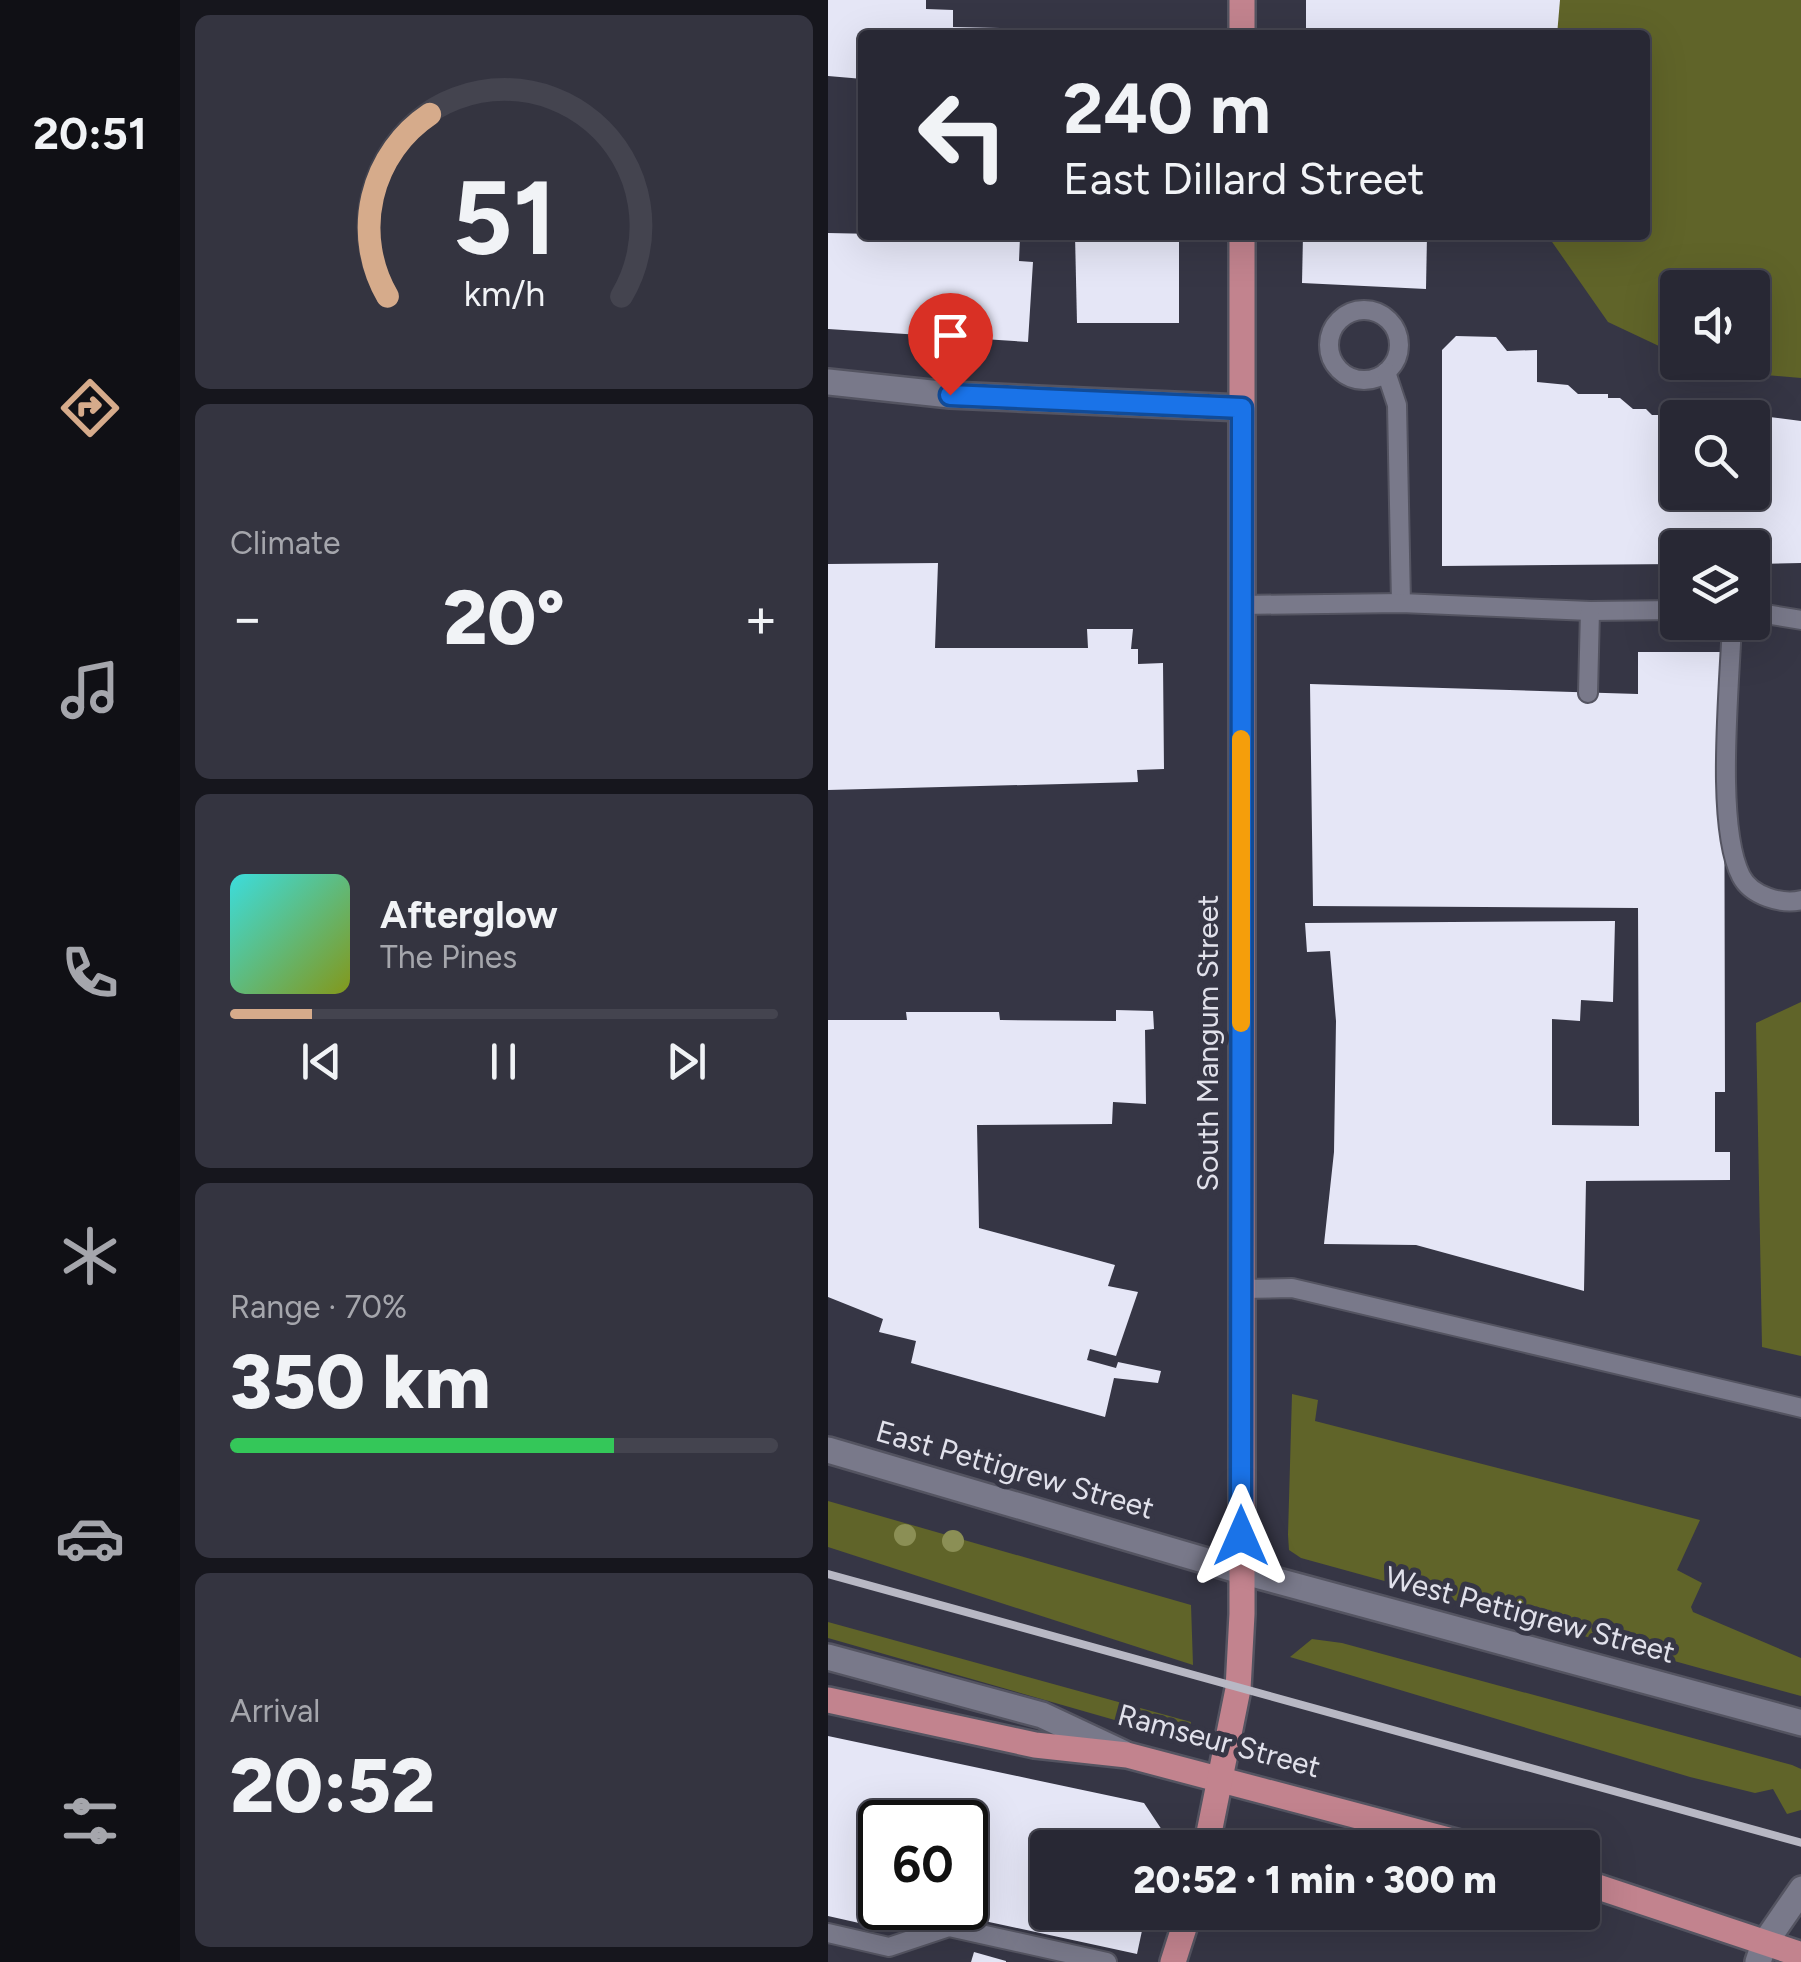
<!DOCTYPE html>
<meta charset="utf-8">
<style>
body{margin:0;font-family:Figtree,sans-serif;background:#343440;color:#f1f3f6;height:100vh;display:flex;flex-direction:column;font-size:38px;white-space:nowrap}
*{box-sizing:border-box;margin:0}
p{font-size:32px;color:#a5a6ac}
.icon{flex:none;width:55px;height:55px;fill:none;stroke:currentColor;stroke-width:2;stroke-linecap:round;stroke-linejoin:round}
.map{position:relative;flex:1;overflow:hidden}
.sheet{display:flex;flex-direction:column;gap:15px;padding:15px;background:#16161d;width:648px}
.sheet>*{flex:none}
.top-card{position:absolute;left:30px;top:30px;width:792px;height:210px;border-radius:10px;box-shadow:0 10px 40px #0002,0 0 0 2px #44444f;background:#282834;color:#f1f3f6;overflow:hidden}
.buttons{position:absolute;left:832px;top:270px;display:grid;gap:20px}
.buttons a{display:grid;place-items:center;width:110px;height:110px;border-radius:10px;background:#282834;box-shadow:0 10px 40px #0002,0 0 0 2px #44444f;font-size:50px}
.speed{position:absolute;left:30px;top:1800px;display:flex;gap:20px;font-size:50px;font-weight:700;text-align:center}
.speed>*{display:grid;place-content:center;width:130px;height:130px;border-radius:50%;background:#282834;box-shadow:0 10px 40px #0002,0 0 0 2px #44444f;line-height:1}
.speed .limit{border:5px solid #111;border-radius:15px;background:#fff;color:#111}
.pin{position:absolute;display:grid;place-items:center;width:85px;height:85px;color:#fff;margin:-102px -42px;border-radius:50% 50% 50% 0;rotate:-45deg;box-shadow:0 0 10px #0007}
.pin .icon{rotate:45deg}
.me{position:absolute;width:110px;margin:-55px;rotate:0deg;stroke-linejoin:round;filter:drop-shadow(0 0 8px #0008)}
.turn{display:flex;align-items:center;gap:35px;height:210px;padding:0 40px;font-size:45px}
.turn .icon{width:130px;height:130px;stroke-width:2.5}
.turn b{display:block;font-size:70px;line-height:85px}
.big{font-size:75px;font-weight:800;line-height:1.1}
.sheet .widget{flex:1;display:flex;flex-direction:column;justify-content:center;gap:15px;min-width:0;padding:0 35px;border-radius:15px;background:#343440}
.sheet .dial{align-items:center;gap:0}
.dial svg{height:260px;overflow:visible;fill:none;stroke:#44444f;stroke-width:7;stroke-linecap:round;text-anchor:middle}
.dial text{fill:#f1f3f6;stroke:none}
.song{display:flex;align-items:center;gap:30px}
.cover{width:120px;height:120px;border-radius:15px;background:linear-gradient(135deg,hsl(180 70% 55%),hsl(70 70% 35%))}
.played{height:10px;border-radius:5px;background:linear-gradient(90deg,#d6ab8b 15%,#44444f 15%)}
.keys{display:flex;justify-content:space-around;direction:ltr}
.heat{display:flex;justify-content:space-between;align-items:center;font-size:55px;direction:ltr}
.charge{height:15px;border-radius:8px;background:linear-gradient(90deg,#34c759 70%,#44444f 0)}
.trip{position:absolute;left:202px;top:1830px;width:570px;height:100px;border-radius:10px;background:#282834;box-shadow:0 10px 40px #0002,0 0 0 2px #44444f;font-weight:800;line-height:100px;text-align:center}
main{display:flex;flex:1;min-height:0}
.tabs{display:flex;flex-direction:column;width:180px;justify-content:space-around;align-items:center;background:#101015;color:#a5a6ac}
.tabs .icon{width:70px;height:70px}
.tabs .on{color:#d6ab8b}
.tabs b{font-size:45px;color:#f1f3f6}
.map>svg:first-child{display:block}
.green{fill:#606429}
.building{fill:#e5e6f6;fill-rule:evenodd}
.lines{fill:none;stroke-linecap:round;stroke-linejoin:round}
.lane-casing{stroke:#545461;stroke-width:22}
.secondary-casing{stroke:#545461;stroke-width:30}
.primary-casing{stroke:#545461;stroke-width:30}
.lane{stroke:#79798a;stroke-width:18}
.secondary{stroke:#79798a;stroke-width:25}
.primary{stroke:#c2838e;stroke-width:25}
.rail{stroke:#b8b8c4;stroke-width:8}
.tree{fill:#8b8f55}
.route-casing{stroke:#114b97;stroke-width:25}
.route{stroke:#1a73e8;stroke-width:18}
.slow{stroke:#f59e0b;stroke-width:18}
.labels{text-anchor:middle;stroke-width:10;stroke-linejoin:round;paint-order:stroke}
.street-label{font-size:30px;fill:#e1e1eb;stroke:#363645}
</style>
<main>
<nav class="tabs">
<b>20:51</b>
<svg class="icon on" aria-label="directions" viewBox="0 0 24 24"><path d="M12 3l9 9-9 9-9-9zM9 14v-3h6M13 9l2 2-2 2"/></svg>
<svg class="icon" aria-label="music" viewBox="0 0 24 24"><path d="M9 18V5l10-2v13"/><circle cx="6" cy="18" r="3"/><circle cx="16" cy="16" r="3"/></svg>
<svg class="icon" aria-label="phone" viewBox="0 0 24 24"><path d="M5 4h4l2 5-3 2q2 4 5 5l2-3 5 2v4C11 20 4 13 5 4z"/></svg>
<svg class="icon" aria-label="climate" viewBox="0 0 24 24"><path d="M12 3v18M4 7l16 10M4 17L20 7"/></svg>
<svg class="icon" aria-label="car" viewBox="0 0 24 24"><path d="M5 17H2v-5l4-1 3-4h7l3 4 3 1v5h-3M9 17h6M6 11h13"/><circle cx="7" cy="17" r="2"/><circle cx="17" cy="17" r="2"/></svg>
<svg class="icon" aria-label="filters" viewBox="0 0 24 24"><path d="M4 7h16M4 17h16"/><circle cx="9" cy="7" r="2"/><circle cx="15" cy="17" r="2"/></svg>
</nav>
<section class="sheet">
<div class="widget dial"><svg viewBox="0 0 100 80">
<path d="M14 69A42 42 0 1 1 86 69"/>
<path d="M14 69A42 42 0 0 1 27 13" stroke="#d6ab8b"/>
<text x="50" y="56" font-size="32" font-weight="700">51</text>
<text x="50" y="72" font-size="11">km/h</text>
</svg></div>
<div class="widget"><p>Climate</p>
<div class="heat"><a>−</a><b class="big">20°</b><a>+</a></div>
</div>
<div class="widget">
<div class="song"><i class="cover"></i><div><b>Afterglow</b><p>The Pines</p></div></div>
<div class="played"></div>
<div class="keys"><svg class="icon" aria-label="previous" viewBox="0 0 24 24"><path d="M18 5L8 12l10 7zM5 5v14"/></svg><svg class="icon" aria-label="pause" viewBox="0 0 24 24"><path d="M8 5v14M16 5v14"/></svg><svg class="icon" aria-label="next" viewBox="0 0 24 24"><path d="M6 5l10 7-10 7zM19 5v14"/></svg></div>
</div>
<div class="widget"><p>Range · 70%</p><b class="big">350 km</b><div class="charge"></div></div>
<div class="widget"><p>Arrival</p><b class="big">20:52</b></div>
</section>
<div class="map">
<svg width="974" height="1962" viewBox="0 0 974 1962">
<rect width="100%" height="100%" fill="#363645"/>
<g class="green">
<polygon points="478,0 973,0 973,378 883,370 867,363 925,362 925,288 850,288 850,355 780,322 722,239 722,235 818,235 818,35 478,35"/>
<polygon points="973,1002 973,1356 934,1347 928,1023"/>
<polygon points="464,1394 490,1400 487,1421 872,1520 849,1570 874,1583 863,1607 865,1612 973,1658 973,1696 473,1558 461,1550 460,1535"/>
<polygon points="0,1501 363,1605 365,1665 0,1547"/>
<polygon points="0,1622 363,1722 361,1735 353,1739 0,1638"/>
<polygon points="484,1639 514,1643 964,1765 973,1769 973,1810 959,1814 945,1789 927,1793 862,1777 462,1657"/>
</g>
<g class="building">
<polygon points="0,0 98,0 98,9 125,10 125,27 172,28 185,35 35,35 35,79 0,76"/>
<polygon points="478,0 732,0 729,35 478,35"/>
<polygon points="0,233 192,237 191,261 205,262 200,342 0,329"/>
<polygon points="247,235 351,235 351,323 249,323"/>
<polygon points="475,235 599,235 598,289 474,283"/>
<polygon points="628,336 668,337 679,351 709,350 709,382 740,385 750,394 780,394 780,398 792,398 805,409 818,409 824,415 850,415 850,492 925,492 925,415 974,421 974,563 925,564 925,548 850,548 850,564 614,566 614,350"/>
<polygon points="110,563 107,648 260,648 259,629 305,629 303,649 310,649 310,664 335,663 336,769 309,770 310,782 0,790 0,564"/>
<polygon points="810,652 896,652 897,1092 887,1092 887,1152 902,1152 902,1180 758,1181 756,1291 588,1245 496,1244 506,1152 508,1021 502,951 479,952 477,923 787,921 785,1002 753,1000 752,1021 724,1019 724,1125 811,1126 810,908 485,906 482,684 810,694"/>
<polygon points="288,1010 325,1011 326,1029 317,1030 318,1104 285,1102 284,1124 149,1125 151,1228 287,1265 280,1286 310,1292 288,1356 262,1349 259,1360 288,1368 290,1362 333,1371 330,1383 286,1378 277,1417 83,1363 88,1341 51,1332 55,1319 0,1297 0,1020 79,1020 78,1012 171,1012 172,1020 288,1021"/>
<path d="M 0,1736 L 316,1803 L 336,1833 L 333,1848 L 220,1848 L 220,1912 L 318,1912 L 309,1954 L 110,1911 L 71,1932 L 0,1916 ZM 52,1822 L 138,1822 L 138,1908 L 52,1908 Z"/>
<polygon points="146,1952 178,1961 178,1962 143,1962"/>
</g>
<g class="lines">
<g class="lane-casing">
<g id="lane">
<circle cx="536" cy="345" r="35"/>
<polyline points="558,372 569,405 573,603"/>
<polyline points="413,605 573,603 762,611 850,610"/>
<polyline points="925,612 974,620"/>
<path d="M 904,622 C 902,684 887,825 913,876 C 923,896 954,905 974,900"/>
<polyline points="760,693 762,611"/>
<polyline points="412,1289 464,1288 974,1408"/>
<polyline points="0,1933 61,1947 121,1927 279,1962"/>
</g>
</g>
<g class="secondary-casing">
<g id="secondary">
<polyline points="0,382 122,395 414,408"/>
<polyline points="0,1450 413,1571 974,1723"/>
<polyline points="0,1657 214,1715 295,1753"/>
<polyline points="930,1962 936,1944 974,1889"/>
</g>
</g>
<g class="primary-casing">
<g id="primary">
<polyline points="414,0 414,35"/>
<polyline points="0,1700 207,1745 299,1755 651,1848"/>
<polyline points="378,1848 410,1689 414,1614 414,235"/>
<polyline points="755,1882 974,1955"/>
<polyline points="345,1962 361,1912"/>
</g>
</g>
<use href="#lane" class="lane"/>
<use href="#secondary" class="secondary"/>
<use href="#primary" class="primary"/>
<polyline class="rail" points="0,1574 974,1843"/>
</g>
<g class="tree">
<circle cx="77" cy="1535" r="11"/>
<circle cx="125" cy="1541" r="11"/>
</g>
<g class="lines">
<g class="route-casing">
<polyline id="route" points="122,395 414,408 413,1536"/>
</g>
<use href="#route" class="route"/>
<polyline class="slow" points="413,1023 413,739"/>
</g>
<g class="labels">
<g class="street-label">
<text transform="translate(380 1043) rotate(-90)" y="10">South Mangum Street</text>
<text transform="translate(187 1470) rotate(16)" y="10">East Pettigrew Street</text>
<text transform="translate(702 1615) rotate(15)" y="10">West Pettigrew Street</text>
<text transform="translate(391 1741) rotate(15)" y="10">Ramseur Street</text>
</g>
</g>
</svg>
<div class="buttons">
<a><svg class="icon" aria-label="sound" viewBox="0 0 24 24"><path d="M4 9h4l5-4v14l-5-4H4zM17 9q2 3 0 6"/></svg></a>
<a><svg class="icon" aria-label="search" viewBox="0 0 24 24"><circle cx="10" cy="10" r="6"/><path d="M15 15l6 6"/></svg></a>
<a><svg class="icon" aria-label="layers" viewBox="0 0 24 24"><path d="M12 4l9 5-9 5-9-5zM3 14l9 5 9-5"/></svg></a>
</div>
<div class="speed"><div class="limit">60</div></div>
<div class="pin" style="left:122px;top:395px;background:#d93025"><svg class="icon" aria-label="arrive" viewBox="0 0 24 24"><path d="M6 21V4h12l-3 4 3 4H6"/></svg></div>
<svg class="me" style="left:413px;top:1536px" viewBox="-20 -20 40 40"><path d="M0-17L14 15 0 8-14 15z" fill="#1a73e8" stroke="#fff" stroke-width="4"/></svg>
<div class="trip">20:52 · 1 min · 300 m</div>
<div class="top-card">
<div class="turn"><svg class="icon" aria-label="left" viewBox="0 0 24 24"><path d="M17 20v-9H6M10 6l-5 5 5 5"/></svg><div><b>240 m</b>East Dillard Street</div></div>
</div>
</div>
</main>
